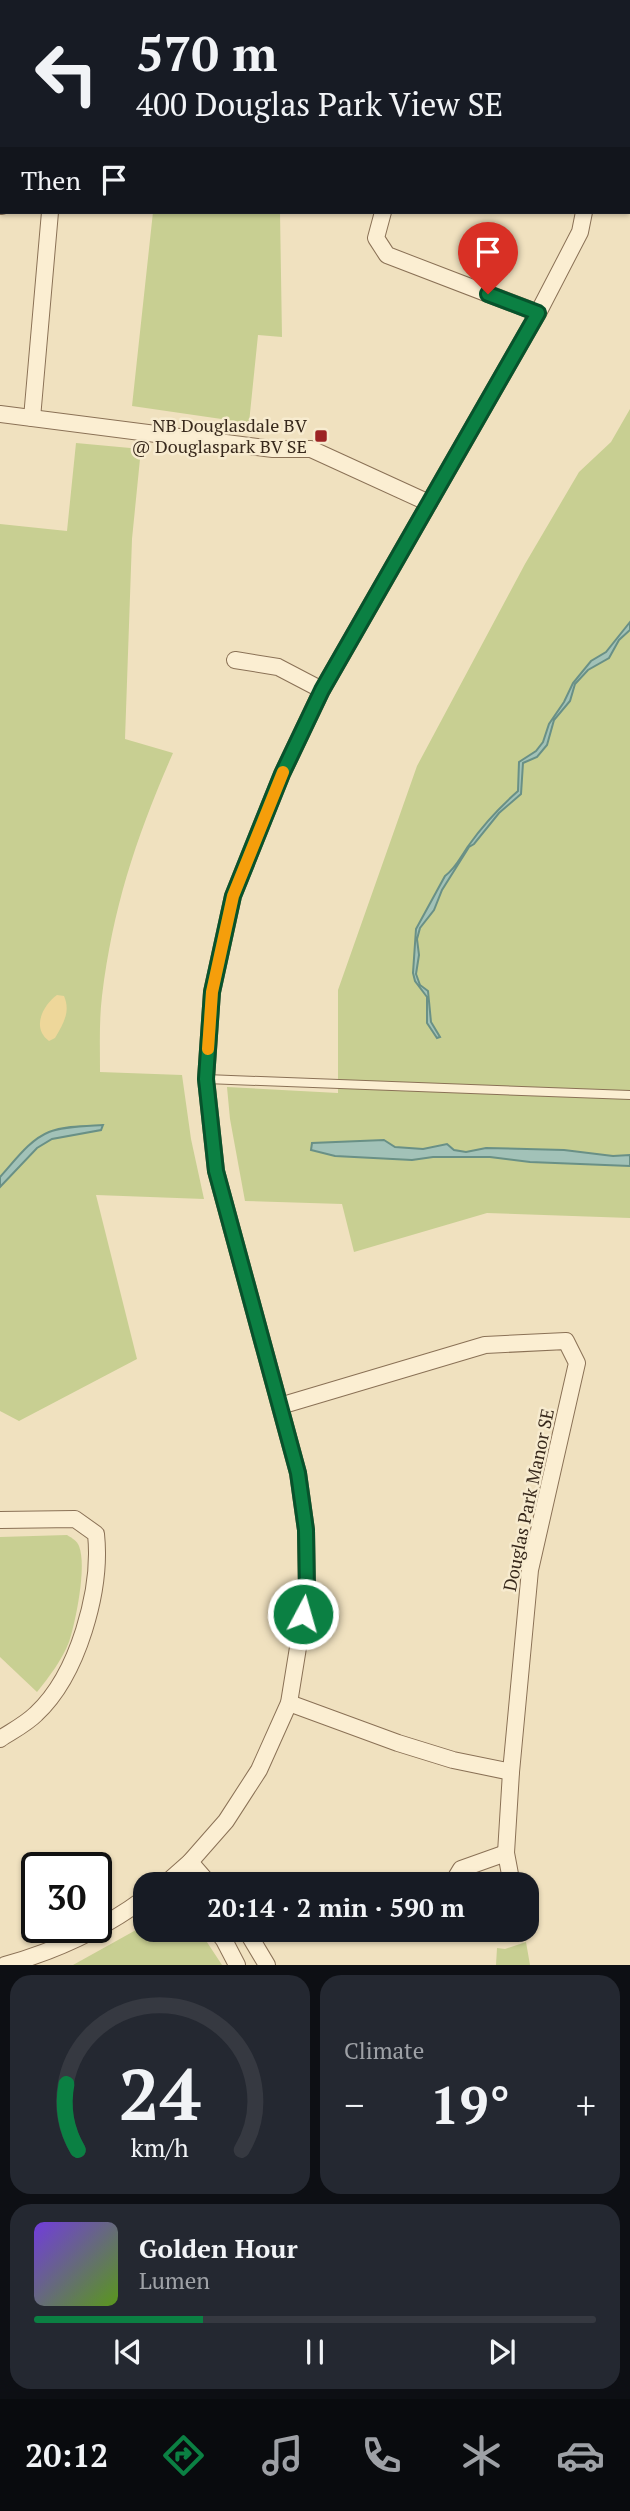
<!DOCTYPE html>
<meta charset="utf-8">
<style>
body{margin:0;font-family:"PT Serif",serif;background:#242831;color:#f1f3f6;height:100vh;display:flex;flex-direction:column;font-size:26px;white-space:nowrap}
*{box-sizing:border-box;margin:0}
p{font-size:23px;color:#9ea1a6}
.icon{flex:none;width:38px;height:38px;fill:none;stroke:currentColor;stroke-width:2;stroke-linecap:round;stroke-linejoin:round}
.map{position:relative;height:1965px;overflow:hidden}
.drawer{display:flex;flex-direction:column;gap:10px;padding:10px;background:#0d0f14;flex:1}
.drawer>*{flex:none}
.hud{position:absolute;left:0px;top:0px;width:630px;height:214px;box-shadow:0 2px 5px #0004;background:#171b24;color:#f1f3f6;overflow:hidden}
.speed{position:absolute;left:21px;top:1852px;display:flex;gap:14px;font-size:35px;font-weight:700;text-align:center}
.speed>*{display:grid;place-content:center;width:91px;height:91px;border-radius:50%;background:#171b24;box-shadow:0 2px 5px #0004;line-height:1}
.speed .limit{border:4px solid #111;border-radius:10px;background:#fff;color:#111}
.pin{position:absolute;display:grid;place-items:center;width:60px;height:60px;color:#fff;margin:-72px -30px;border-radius:50% 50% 50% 0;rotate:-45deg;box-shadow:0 0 7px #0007}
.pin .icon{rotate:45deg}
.me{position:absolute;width:77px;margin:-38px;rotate:6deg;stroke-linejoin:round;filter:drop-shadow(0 0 5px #0008)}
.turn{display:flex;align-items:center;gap:24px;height:147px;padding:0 21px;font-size:32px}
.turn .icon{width:91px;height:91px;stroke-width:2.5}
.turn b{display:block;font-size:49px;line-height:60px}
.then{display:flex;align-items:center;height:66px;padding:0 21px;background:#0003;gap:14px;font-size:26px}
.big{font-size:52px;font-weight:800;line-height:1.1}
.drawer .card{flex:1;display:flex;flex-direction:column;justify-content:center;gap:10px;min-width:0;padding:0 24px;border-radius:21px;background:#242831}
.drawer .dial{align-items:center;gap:0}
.dial svg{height:182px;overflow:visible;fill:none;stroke:#363941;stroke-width:7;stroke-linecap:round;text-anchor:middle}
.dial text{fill:#f1f3f6;stroke:none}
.song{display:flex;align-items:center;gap:21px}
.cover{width:84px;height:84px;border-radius:10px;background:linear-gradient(135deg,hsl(260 70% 55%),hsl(90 70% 35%))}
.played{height:7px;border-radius:4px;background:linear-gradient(90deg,#0b8043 30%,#363941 30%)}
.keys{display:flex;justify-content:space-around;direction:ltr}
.heat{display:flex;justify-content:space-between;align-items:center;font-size:38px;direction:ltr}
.drawer .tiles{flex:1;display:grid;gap:10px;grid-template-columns:1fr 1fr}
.card:last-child{grid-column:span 2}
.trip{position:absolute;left:133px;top:1872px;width:406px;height:70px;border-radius:21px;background:#171b24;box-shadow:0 2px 5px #0004;font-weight:800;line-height:70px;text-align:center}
.dock{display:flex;height:112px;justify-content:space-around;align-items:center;background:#090b0e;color:#9ea1a6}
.dock .icon{width:49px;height:49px}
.dock .active{color:#0b8043}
.dock b{font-size:32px;color:#f1f3f6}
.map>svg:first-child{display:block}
.green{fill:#c8cf92}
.sand{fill:#eed79a}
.water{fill:#a2c2b8;stroke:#699086;stroke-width:2}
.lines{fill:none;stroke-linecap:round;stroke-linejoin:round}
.service-casing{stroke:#8a7156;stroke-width:10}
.minor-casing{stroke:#8a7156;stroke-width:18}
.service{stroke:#fbeed2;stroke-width:8}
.minor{stroke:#fbeed2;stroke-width:16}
.route-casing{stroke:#07532c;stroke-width:18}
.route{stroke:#0b8043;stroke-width:12}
.slow{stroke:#f59e0b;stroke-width:12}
.poi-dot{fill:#9c2324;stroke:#f7ebcf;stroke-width:2.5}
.labels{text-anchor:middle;stroke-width:5;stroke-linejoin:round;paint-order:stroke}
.poi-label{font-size:18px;fill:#38291c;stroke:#f7ebcf;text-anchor:end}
.street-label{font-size:18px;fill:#38291c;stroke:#f7ebcf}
</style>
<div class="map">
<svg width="630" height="1965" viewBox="0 0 630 1965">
<rect width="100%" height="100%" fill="#f0e1bf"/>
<g class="green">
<polygon points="196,0 380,0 196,2"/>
<polygon points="153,212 280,212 282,337 258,335 249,423 132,406"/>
<polygon points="630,409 630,1218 487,1213 354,1252 342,1204 245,1201 230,1119 227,1087 338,1093 338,990 417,766 525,564 579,472 611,442"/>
<path d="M 76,443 L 141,449 L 132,539 L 125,739 L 173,753 C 137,835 113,906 102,996 C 99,1021 100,1047 100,1072 L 182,1075 L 191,1139 L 204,1199 L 96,1195 L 137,1359 L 19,1421 L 0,1411 L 0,524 L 67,531 Z"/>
<path d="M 67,1535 C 72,1538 77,1541 79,1546 C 87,1566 76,1620 69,1642 C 62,1660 49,1677 37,1692 L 0,1657 L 0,1537 Z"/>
<polygon points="145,1925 145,1930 199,1930 222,1965 73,1965"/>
<polygon points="526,1942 530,1965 496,1965 497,1948 505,1949"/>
</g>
<path class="sand" d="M 57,995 L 64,996 C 71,1012 63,1024 55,1038 L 49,1041 C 31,1028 43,1005 57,995 Z"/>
<g class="water">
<path d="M 630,622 L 630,630 L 619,640 L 609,658 L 588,670 L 575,684 L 570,701 L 554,720 L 547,745 L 537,757 L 523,763 L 521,794 L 499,813 L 474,844 L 469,847 L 442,890 L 434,910 L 420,928 L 417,939 L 419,955 L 416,974 L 420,985 L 428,991 L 431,1022 L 440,1037 L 437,1038 L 427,1023 L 427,997 L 415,981 L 413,973 L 416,929 L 445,876 C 456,868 461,856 469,845 C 483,825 500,807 518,791 L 519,762 L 536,751 L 543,742 L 549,724 L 564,702 L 573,683 L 591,661 L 606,652 Z"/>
<path d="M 103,1125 L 101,1130 L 52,1139 L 37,1148 L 0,1187 L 0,1177 C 14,1162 29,1140 49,1132 C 64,1126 86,1126 103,1125 Z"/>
<polygon points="384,1140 395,1147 423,1149 447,1144 454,1150 466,1152 486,1148 564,1150 613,1156 630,1155 630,1166 530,1162 490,1157 433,1157 412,1160 335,1156 311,1150 312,1143"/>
</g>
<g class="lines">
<g class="service-casing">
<polyline id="service" points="206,1079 630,1095"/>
</g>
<g class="minor-casing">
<g id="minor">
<polyline points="77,2 77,0"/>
<polyline points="628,51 630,46"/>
<polyline points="0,206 2,206"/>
<polyline points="383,212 376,238 387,255 538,313"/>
<polyline points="0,414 273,449 311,449 429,503"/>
<polyline points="32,418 50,212"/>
<polyline points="235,660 278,667 322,690"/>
<polyline points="280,1406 485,1345 566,1341 577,1363 530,1570 511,1772 453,1760 398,1743 289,1703"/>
<path d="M 0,1520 L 75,1519 L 96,1534 C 102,1590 78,1675 36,1714 C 26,1724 12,1731 0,1739"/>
<polyline points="511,1772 506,1853 512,1885"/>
<polyline points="190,1862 210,1885"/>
<polyline points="164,1885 190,1862 226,1821 259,1770 289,1703 307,1592 306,1530 298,1473 216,1171 206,1079 212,992 233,896 282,774 322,690 538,313 580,232 584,212"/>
<polyline points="457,1885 455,1879 461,1869 506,1853"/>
<polyline points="216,1930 224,1940 237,1965"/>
<polyline points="246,1930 267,1965"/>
<polyline points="500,1930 509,1930"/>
<path d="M 5,1965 C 56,1951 103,1929 145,1898"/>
</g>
</g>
<use href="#service" class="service"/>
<use href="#minor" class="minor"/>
</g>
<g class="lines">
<g class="route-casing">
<polyline id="route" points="303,1614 307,1592 306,1530 298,1473 216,1171 206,1079 212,992 233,896 282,774 322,690 538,313 488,294"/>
</g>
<use href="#route" class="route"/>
<polyline class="slow" points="208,1049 212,992 233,896 283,772"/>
</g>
<rect class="poi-dot" x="314" y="429" width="14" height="14" rx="3.5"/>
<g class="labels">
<g class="poi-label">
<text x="307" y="432">NB Douglasdale BV<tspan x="307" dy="21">@ Douglaspark BV SE</tspan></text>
</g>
<g class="street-label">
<text transform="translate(529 1500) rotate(-78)" y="6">Douglas Park Manor SE</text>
</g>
</g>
</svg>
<div class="speed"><div class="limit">30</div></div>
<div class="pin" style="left:488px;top:294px;background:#d93025"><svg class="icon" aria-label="arrive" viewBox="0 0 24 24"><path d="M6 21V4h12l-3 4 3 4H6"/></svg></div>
<svg class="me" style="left:303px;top:1614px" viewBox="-20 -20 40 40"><circle r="17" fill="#0b8043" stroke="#fff" stroke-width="3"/><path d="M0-11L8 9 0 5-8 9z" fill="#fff"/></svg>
<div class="trip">20:14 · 2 min · 590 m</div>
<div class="hud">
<div class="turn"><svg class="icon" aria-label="left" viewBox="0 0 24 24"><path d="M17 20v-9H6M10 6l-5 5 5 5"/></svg><div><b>570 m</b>400 Douglas Park View SE</div></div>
<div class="then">Then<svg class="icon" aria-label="arrive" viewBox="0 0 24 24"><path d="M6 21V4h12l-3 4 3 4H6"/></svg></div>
</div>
</div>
<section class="drawer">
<div class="tiles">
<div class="card dial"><svg viewBox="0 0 100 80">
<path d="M14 69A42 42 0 1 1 86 69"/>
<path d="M14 69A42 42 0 0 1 9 40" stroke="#0b8043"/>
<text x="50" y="56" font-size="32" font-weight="700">24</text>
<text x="50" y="72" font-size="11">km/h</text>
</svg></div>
<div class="card"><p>Climate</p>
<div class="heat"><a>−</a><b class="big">19°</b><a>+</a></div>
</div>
<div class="card">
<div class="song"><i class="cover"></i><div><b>Golden Hour</b><p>Lumen</p></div></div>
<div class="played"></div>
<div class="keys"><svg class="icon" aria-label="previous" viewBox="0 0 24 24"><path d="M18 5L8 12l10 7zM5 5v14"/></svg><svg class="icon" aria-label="pause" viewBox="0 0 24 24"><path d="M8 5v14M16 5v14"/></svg><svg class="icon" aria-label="next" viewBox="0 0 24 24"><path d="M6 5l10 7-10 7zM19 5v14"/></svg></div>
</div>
</div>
</section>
<nav class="dock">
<b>20:12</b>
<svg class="icon active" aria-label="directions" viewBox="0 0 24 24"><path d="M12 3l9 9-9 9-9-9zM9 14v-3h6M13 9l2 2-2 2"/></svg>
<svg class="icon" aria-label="music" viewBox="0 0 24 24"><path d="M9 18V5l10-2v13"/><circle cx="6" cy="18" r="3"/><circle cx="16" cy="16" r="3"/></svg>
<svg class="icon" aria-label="phone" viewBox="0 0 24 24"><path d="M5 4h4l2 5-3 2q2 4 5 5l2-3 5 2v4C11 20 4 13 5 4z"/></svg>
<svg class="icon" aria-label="climate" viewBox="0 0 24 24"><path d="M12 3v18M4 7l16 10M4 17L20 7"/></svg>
<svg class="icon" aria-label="car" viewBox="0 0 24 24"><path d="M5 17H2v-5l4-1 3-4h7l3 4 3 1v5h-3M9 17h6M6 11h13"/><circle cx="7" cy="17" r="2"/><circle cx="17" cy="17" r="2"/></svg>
</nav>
